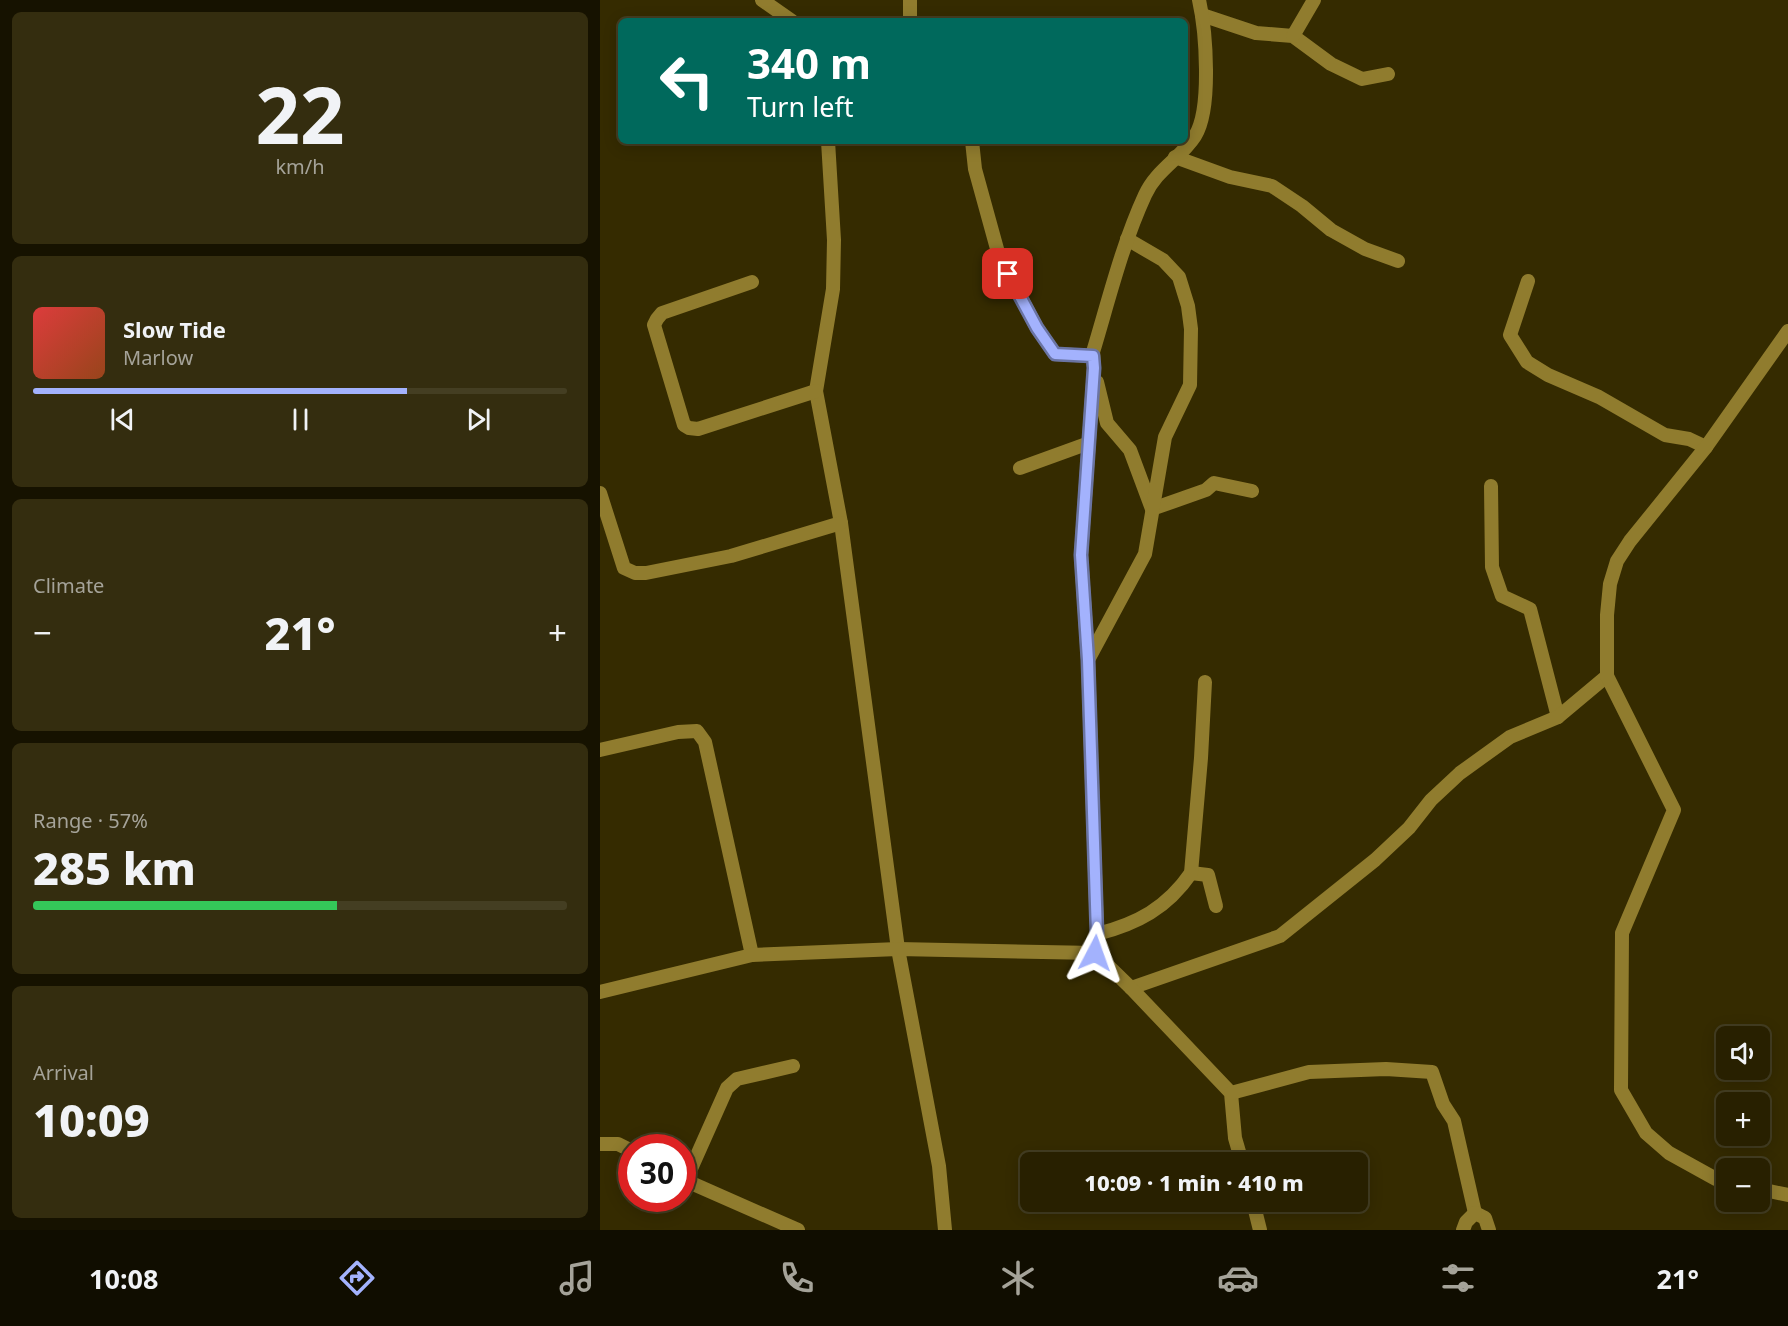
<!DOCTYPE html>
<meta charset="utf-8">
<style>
body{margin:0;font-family:"Noto Sans",sans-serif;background:#342d0f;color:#f1f3f6;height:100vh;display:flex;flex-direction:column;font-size:22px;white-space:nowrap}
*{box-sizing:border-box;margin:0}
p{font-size:20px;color:#a5a399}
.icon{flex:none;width:33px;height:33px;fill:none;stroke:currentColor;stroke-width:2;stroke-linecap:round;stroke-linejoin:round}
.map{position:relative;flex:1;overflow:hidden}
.details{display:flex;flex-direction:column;gap:12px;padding:12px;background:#161200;width:600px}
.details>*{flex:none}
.hud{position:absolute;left:18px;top:18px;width:570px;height:126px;border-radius:9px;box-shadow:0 3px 15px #0003,0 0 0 2px #443e22;background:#00695c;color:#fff;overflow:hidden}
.tools{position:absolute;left:1116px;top:1026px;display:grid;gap:12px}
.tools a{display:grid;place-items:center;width:54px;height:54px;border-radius:9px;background:#282000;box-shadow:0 3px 15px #0003,0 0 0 2px #443e22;font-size:30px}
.speed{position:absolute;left:18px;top:1134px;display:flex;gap:12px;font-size:30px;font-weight:700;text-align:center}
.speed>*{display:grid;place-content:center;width:78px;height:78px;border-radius:50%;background:#282000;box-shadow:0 3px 15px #0003,0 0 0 2px #443e22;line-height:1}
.speed .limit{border:9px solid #d22;background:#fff;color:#111}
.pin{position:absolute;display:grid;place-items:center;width:51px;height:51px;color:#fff;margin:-26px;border-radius:12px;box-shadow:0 3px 9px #0006}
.me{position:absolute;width:66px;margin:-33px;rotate:4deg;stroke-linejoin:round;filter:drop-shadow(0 0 4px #0008)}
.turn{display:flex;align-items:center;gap:21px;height:126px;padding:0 30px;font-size:27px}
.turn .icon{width:78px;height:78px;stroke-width:2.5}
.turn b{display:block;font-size:42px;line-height:51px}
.big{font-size:45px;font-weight:800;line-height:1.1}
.details .widget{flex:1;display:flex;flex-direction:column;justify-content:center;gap:9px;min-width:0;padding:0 21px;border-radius:9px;background:#342d0f}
.details .dial{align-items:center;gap:0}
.dial b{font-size:78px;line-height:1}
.song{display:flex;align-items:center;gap:18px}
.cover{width:72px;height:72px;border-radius:9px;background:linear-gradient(135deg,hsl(0 70% 55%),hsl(20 70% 35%))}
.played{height:6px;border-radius:3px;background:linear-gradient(90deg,#a3b2fd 70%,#443e22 70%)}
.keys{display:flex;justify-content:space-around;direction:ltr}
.heat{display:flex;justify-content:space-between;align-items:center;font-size:33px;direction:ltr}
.charge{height:9px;border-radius:4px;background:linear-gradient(90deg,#34c759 57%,#443e22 0)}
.trip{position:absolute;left:420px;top:1152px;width:348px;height:60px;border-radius:9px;background:#282000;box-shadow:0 3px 15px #0003,0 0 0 2px #443e22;font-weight:800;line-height:60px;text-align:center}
.dock{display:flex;height:96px;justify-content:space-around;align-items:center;background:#100d00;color:#a5a399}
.dock .icon{width:42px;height:42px}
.dock .active{color:#a3b2fd}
.dock b{font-size:27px;color:#f1f3f6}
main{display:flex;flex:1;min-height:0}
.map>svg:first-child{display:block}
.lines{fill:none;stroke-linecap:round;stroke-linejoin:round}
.street{stroke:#907c2e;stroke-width:14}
.route-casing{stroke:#6a74a4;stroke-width:15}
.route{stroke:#a3b2fd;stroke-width:10}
</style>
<main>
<section class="details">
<div class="widget dial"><b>22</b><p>km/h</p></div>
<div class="widget">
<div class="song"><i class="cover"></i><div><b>Slow Tide</b><p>Marlow</p></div></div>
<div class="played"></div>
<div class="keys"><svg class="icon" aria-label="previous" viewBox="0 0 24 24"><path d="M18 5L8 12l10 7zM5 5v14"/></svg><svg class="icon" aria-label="pause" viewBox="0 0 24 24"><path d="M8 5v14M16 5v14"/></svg><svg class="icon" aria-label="next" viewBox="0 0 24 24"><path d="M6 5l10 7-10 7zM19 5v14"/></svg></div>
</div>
<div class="widget"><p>Climate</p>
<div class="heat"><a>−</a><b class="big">21°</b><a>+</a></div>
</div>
<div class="widget"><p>Range · 57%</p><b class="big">285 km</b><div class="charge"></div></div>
<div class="widget"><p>Arrival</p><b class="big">10:09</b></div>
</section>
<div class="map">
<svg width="1188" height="1230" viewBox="0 0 1188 1230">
<rect width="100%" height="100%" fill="#352b00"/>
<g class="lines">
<g class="street">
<polyline points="162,0 192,21"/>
<polyline points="310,0 310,21"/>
<polyline points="602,15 656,33 693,36 731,64 762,79 788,74"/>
<polyline points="693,36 714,0"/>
<polyline points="228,141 234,240 233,289 216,391 241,523 298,949 339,1166 345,1230"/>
<polyline points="372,141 375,169 399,256 437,328 455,354 493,356"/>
<polyline points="575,157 630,177 672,186 702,206 731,230 765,249 798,261"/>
<polyline points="928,281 910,335 927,362 948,375 999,397 1065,435 1089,439 1106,447"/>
<polyline points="152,282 62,313 57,319 54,325 84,425 89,428 98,429 216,391"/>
<polyline points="497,382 507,423 530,450 552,509 606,490 614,483 652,491"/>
<polyline points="420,468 489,443"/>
<polyline points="891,486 892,567 902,596 930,609 958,717"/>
<polyline points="0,493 24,568 35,573 46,573 131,556 241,523"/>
<polyline points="488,660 545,554 565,437 590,385 591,329 588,306 579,277 563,260 527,239"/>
<polyline points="0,750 78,732 97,731 105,742 152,955"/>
<polyline points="591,873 608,875 616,906"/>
<path d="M 497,934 C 537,924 567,908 591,873 L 601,758 L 605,682"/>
<path d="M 495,953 L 497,934 L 488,660 L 481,555 L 494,368 L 493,352 C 509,299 522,245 545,195 C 556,170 581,158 595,136 C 612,109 606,31 599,0"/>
<polyline points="531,988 680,936 775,860 809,828 831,800 860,773 910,737 958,717 1007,676"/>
<polyline points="0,992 152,955 298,949 495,953 531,988 631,1093 635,1138 642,1162"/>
<polyline points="631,1093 709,1072 786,1069 832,1072 843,1104 854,1121 875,1213"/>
<polyline points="0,1144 18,1144 32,1151"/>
<polyline points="82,1179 198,1230"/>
<polyline points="86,1180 127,1088 137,1079 193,1066"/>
<polyline points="1126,1182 1116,1179 1069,1153 1046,1133 1021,1090 1022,933 1074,810 1007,676 1007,615 1010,584 1017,561 1030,541 1106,447 1188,331"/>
<polyline points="1160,1189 1188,1195"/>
<polyline points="653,1202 660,1230"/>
<polyline points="875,1213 885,1218 889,1230"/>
<polyline points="863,1230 866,1222 875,1213"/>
</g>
</g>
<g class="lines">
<g class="route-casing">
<polyline id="route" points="408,274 437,328 455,354 493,356 494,368 481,555 488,660 497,934 495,953"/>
</g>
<use href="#route" class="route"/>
</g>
</svg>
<div class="tools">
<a><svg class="icon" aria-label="sound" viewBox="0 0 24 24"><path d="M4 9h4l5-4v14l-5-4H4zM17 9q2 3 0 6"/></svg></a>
<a>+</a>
<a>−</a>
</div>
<div class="speed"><div class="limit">30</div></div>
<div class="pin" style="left:408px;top:274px;background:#d93025"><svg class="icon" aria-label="arrive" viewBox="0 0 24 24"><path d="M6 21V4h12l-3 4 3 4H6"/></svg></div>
<svg class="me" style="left:495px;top:953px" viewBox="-20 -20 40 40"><path d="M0-17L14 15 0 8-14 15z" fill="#a3b2fd" stroke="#fff" stroke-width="4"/></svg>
<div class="trip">10:09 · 1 min · 410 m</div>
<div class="hud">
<div class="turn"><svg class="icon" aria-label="left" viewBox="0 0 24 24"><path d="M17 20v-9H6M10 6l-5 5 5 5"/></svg><div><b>340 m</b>Turn left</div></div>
</div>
</div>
</main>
<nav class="dock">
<b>10:08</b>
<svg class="icon active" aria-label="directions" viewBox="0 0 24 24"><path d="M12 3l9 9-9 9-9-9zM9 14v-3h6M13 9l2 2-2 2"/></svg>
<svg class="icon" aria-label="music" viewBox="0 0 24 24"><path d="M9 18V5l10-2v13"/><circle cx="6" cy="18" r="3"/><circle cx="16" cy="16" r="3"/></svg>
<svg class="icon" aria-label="phone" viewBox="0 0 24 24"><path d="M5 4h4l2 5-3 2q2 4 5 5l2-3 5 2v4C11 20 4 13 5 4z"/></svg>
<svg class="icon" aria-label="climate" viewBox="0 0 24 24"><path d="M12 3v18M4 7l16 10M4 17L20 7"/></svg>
<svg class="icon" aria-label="car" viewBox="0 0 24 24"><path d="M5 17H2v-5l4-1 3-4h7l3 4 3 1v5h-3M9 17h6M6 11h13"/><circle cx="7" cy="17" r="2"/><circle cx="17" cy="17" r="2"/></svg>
<svg class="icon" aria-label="filters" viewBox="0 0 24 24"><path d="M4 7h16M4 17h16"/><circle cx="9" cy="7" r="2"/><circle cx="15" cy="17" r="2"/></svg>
<b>21°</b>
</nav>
